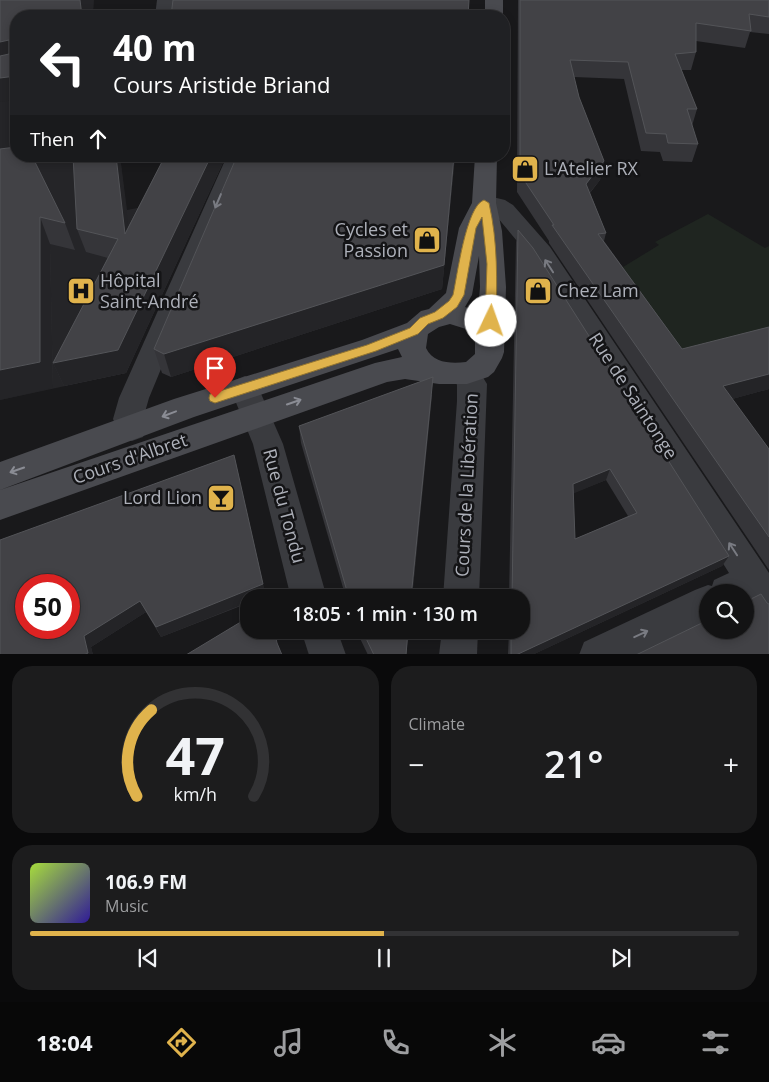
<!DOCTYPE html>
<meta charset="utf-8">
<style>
body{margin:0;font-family:"Open Sans",sans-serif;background:#1c1c1d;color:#f1f3f6;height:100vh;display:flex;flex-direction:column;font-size:19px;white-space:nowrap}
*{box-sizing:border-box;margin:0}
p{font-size:16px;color:#9d9ea0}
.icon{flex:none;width:28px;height:28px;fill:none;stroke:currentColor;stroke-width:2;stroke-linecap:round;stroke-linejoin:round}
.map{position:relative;height:654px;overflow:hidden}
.details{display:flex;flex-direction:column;gap:12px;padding:12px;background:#0a0a0b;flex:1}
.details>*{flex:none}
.top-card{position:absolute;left:10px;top:10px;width:500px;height:152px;border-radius:20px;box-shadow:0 2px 8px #0003,0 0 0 1px #323234;background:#202124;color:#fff;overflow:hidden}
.fabs{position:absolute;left:699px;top:584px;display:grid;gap:10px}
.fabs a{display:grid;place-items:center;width:55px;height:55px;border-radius:50%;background:#131314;box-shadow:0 2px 8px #0003,0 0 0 1px #323234;font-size:25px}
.speed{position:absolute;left:15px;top:574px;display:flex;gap:10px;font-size:25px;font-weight:700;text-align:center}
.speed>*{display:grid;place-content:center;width:65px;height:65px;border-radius:50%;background:#131314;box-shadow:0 2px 8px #0003,0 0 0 1px #323234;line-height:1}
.speed .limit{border:8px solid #d22;background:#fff;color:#111}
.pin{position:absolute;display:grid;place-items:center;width:42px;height:42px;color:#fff;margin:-51px -21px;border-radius:50% 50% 50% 0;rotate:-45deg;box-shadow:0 0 5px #0007}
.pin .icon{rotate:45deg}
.me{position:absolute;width:55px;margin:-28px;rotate:3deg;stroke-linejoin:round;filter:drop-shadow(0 0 4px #0008)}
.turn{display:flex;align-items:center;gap:18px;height:105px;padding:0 20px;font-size:22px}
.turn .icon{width:65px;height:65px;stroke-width:2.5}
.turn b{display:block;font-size:35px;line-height:42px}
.then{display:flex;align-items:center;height:48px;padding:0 20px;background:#0003;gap:10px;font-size:19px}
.big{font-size:38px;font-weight:600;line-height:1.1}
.details .widget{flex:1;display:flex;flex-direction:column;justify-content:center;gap:8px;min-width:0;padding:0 18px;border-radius:20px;background:#1c1c1d}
.details .dial{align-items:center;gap:0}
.dial svg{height:130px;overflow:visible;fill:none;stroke:#323234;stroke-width:7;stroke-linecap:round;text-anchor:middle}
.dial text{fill:#f1f3f6;stroke:none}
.song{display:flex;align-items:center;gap:15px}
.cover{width:60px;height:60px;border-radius:8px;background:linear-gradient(135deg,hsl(80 70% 55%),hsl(250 70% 35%))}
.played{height:5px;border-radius:2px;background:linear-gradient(90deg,#e0b34c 50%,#323234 50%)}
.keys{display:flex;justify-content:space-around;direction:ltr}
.heat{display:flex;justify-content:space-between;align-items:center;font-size:28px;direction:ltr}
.details .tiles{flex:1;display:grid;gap:12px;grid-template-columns:1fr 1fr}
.widget:last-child{grid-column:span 2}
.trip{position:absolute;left:240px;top:589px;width:290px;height:50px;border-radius:20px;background:#131314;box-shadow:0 2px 8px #0003,0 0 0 1px #323234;font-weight:600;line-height:50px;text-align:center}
.menu{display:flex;height:80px;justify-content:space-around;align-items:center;background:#080808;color:#9d9ea0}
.menu .icon{width:35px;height:35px}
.menu .on{color:#e0b34c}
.menu b{font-size:22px;color:#f1f3f6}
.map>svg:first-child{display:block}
.built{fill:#252528}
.green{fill:#1f2520}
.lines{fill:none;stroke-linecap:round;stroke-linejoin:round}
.minor{fill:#3a3b3f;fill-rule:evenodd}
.tertiary{fill:#3a3b3f;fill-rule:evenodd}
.secondary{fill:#494a4f;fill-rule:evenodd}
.wall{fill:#353539;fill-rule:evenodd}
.shaded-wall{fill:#242427}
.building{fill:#424246;stroke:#535458;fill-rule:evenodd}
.oneway{stroke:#797b82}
.oneway2{stroke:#8a8c94}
.route{fill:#e0b34c;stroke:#927431}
.labels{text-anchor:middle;stroke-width:5;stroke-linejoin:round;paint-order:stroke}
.poi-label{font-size:18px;fill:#adb0b9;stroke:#141416;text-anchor:start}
.street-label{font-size:18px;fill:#adb0b9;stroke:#141416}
</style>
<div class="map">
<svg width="769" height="655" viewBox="0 0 769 655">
<rect width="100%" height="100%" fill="#19191b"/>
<polygon class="built" points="16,82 16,156 120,156 127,210 158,204 222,156 126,373 0,400 0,85"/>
<polygon class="green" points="708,214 765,248 769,246 769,342 675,367 610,275 659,245 655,242"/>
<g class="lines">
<g class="minor">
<polygon points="157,0 175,0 173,16 155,16"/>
<polygon points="227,156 249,156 149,398 143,419 147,428 143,437 132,441 121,437 113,419 119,398"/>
<polygon points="484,195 505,200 513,205 550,247 769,573 769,621 756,616 747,601 745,601 745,592 708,592 708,621 638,655 579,655 584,642 695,590 708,585 712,586 714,580 729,573 532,259 497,217 490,212 476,208 472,203 476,198"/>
<polygon points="245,376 255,380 283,444 327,598 291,598 253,444 230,388 235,380"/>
<polygon points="301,630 337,630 346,655 309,655"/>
</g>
<g class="tertiary">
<polygon points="466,363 476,366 487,384 479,598 443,598 457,401 457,385 452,374 456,366"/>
<polygon points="442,630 478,630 477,655 439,655"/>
</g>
<g class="secondary">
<rect x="485" y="0" width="18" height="16"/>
<path d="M 475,156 L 497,156 L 496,203 L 502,231 L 506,287 L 504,352 L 502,358 L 494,372 L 488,377 L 467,384 L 439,384 L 405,379 L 387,382 L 0,520 L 0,490 L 375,363 L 402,357 L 398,349 L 194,417 L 0,490 L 0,462 L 174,399 L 362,340 L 407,323 L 421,311 L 429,309 L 446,293 L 459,228 L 472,203 ZM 479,256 L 480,287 L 478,311 L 465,307 L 472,295 ZM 450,324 L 466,329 L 475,339 L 475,354 L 466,362 C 451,364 433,363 426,348 L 428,334 L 439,327 Z"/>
</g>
</g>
<g class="wall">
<polygon points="518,0 769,0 769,34 750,32 745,48 696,41 696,52 691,70 681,70 697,109 692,126 698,144 692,162 663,161 660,152 641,151 624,79 574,77 579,97 604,161 600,180 590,193 606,233 604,241 682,349 769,327 769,389 732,399 769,449 769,570 549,243 549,241 517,192"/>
<polygon points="0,149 65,223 75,250 50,244 53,388"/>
<polygon points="165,156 226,156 126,373 64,386 53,363 108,258 86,252 77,229 128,227"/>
<polygon points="237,156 455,156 442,289 171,377 162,373 154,349"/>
<path d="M 518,230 L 729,556 L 722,566 L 532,655 L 508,655 L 509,630 L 521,630 L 521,598 L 509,598 L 516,242 ZM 606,480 L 628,516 L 575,539 L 573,493 Z"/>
<polygon points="432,395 412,598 346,598 301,443 299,426"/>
<polygon points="0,540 266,596 161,637 146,612 91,647 93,655 0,655"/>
<polygon points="356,630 409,630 406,655 368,655"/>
</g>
<g class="shaded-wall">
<polygon points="80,0 94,0 93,15 82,16"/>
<polygon points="9,40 16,60 0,66 0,42"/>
<polygon points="16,76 16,100 0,102 0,78"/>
<polygon points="116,156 120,156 132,258 125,234"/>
<polygon points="211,156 226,156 126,373 64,386 53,363"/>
<polygon points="455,156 442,289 171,377 164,354"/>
<polygon points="604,161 600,180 582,202 586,184"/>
<polygon points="40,217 50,244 53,388 0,400 0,370"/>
<polygon points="769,374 769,389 714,404 723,386"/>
<polygon points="433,377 412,598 411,598"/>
<polygon points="234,455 266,596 261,598 249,598 249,602 161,637 156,627"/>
<polygon points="610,469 606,480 570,495 573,484"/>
<polygon points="729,556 722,566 532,655 516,655"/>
<polygon points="140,601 146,612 91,647 93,655 84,655 84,636"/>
</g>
<g class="building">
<polygon points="0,0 80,0 82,16 16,16 16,76 0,78 0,56 9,54 9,40 0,42"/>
<polygon points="173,0 469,0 468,16 171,16"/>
<polygon points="520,0 769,0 769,17 749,14 751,31 696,23 696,52 675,54 697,109 687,109 698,144 668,143 666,134 646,133 628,62 570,60 579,97 604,161 586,184 606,233 598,234 682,349 769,327 769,374 723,386 769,449 769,537 552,225 554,225 520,174"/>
<polygon points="16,147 16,156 32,156 65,223 40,217 40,362 0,370 0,149"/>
<polygon points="73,156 116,156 125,234 165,156 211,156 118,350 53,363 118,239 77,229"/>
<polygon points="237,156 454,156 444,265 164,354 154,349"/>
<path d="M 518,230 L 533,248 L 729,556 L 516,655 L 511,655 L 511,630 L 521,630 L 521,598 L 512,598 ZM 610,469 L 637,513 L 575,539 L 573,484 Z"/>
<polygon points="433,377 411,598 349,598 299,426"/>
<path d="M 234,455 L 263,584 L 156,627 L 140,601 L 84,636 L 88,653 L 84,655 L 0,655 L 0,540 ZM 26,585 L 69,585 L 69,628 L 26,628 Z"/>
<polygon points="761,594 767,603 769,604 769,655 636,655 708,620 708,630 745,630 745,602"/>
<polygon points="249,617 249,630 274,630 277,643 282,655 186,655"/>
<polygon points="362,630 408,630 406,655 374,655"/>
</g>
<defs><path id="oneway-shaft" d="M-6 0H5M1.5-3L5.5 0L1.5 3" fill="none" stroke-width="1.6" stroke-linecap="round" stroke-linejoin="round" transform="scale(1.25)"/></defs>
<g class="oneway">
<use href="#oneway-shaft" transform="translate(218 201) rotate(113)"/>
<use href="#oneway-shaft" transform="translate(549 266) rotate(-123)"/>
<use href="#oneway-shaft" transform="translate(733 549) rotate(-123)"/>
<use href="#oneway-shaft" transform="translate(641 634) rotate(-25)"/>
</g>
<g class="oneway2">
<use href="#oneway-shaft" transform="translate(294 402) rotate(-19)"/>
<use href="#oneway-shaft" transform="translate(169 414) rotate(159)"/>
<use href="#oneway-shaft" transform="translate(17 470) rotate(161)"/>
</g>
<path class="route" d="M 484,200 L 489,203 C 498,243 497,281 496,321 L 495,324 L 491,325 L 485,321 L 487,264 L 482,217 L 476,228 L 464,295 L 457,307 L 443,318 L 428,324 L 418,334 L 376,351 L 215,403 L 210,401 L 209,398 L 210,394 L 367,345 L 410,328 L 420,318 L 435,312 L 449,301 L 453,295 C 457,277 466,206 484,200 Z"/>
<defs>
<g id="shop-square" transform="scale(1.4375)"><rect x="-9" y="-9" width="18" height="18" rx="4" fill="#e0b34c" stroke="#141416"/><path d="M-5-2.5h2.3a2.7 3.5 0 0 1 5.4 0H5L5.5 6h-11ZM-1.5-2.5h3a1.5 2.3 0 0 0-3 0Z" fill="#111"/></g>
<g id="hospital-square" transform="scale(1.4375)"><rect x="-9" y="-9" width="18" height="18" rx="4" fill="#e0b34c" stroke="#141416"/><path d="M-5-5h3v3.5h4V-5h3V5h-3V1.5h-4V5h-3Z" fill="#111"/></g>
<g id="bar-square" transform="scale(1.4375)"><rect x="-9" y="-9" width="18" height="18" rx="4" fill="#e0b34c" stroke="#141416"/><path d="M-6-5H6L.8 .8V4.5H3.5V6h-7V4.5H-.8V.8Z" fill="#111"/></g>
</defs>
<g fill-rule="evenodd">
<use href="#shop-square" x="525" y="169"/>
<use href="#shop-square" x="427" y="240"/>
<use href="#hospital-square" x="81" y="291"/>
<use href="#shop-square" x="538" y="291"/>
<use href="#bar-square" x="221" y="498"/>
</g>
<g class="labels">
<g class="poi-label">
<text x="544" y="175">L'Atelier RX</text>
<text x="408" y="236" text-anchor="end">Cycles et<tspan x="408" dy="21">Passion</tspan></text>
<text x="100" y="287">Hôpital<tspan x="100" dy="21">Saint-André</tspan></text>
<text x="557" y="297">Chez Lam</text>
<text x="202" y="504" text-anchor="end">Lord Lion</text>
</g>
<g class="street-label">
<text transform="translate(633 396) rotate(57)" y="6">Rue de Saintonge</text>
<text transform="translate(130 459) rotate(-19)" y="6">Cours d'Albret</text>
<text transform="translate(467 485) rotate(-87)" y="6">Cours de la Libération</text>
<text transform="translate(284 506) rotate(75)" y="6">Rue du Tondu</text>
</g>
</g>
</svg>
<div class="fabs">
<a><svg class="icon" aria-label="search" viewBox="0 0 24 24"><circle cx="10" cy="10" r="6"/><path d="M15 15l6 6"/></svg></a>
</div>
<div class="speed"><div class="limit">50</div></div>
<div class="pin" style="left:215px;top:398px;background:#d93025"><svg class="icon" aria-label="arrive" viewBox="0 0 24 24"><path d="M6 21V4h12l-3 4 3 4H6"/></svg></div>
<svg class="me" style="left:491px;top:321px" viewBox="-20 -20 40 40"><circle r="19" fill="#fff"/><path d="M0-13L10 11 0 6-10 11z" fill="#e0b34c"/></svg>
<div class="trip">18:05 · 1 min · 130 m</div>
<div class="top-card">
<div class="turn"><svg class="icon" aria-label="left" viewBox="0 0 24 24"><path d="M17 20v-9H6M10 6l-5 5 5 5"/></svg><div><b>40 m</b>Cours Aristide Briand</div></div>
<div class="then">Then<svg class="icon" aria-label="ahead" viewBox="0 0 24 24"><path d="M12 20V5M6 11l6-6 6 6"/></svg></div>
</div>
</div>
<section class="details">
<div class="tiles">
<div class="widget dial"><svg viewBox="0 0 100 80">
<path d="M14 69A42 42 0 1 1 86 69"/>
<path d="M14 69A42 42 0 0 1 23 16" stroke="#e0b34c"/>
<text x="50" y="56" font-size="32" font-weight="700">47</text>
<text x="50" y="72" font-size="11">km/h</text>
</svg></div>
<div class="widget"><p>Climate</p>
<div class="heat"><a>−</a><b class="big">21°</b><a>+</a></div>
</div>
<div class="widget">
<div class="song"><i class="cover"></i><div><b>106.9 FM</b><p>Music</p></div></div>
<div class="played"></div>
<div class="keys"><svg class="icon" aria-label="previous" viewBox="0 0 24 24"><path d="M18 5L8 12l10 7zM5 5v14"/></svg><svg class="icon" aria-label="pause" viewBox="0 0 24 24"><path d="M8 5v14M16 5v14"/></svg><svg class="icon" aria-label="next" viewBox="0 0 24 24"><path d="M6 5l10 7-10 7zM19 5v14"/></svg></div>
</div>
</div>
</section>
<nav class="menu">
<b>18:04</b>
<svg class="icon on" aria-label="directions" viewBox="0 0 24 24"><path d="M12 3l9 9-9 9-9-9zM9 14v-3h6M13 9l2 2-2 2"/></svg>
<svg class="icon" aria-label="music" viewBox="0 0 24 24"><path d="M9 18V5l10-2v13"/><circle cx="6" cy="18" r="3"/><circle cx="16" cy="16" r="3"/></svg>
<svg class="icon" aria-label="phone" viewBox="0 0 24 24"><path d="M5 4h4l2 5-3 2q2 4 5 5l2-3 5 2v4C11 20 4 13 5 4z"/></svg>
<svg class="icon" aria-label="climate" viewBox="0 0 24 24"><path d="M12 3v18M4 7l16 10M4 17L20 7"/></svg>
<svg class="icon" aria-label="car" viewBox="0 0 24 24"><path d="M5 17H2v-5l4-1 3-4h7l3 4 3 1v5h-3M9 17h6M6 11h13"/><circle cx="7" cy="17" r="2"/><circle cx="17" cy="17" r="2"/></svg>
<svg class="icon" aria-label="filters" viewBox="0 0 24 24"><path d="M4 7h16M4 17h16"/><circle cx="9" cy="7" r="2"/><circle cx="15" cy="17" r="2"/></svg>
</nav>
